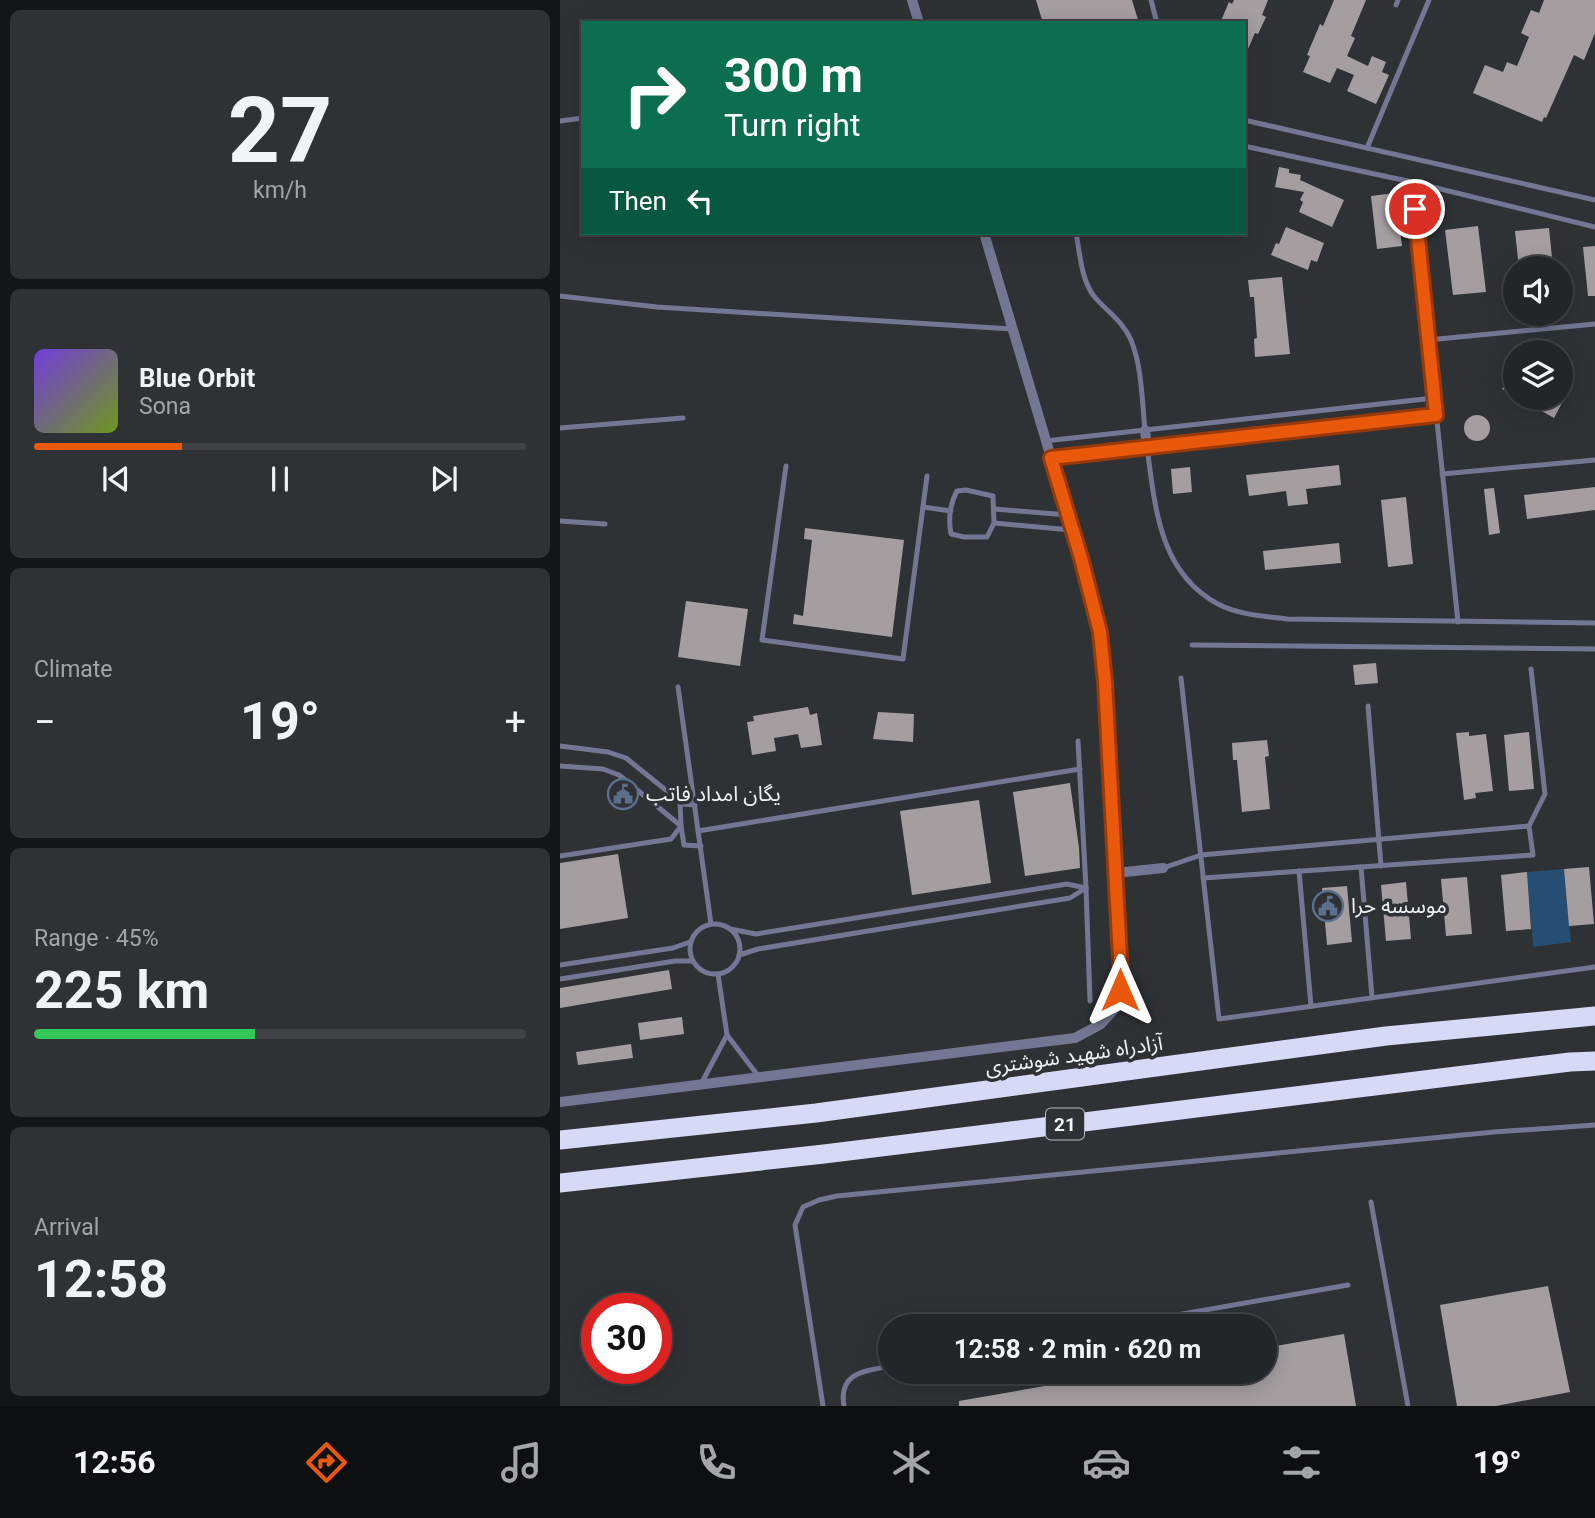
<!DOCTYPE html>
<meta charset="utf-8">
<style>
body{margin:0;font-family:Roboto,"Noto Sans Arabic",sans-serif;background:#2f3234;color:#f1f3f6;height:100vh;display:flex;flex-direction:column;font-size:26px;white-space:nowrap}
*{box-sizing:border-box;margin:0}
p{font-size:23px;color:#a3a5a8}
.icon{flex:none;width:38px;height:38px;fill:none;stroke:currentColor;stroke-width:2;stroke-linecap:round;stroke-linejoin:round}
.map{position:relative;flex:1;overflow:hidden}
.details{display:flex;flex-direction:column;gap:10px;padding:10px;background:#131516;width:560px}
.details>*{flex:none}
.top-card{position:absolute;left:21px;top:21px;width:665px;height:214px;border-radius:0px;box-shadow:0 4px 18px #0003,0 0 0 2px #404345;background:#0b6e4f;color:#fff;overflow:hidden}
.fabs{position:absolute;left:943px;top:256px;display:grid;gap:14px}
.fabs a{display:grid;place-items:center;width:70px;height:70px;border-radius:50%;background:#232628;box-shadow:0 4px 18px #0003,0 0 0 2px #404345;font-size:35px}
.speed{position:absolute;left:21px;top:1293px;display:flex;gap:14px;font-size:35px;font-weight:700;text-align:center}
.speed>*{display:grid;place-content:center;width:91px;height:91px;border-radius:50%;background:#232628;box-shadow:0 4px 18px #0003,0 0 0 2px #404345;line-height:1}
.speed .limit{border:10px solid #d22;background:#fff;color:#111}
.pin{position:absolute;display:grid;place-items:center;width:60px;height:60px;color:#fff;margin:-30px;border:4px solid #fff;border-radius:50%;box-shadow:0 2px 7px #0007}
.me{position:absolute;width:77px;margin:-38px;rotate:0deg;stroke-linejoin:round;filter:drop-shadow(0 0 5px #0008)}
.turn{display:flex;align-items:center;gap:24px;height:147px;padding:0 28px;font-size:32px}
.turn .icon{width:91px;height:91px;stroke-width:2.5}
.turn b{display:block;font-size:49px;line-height:60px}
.then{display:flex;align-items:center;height:66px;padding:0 28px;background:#0003;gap:14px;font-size:26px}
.big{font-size:52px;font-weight:700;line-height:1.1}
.details .card{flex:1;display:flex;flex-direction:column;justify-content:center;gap:10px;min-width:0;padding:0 24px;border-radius:10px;background:#2f3234}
.details .dial{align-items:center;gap:0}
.dial b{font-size:91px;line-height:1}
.song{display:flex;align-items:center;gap:21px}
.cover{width:84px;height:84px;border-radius:10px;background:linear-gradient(135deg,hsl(260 70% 55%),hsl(80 70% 35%))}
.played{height:7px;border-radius:4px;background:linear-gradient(90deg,#ea580c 30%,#404345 30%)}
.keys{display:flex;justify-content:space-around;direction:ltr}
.heat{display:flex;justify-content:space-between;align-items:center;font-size:38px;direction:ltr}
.charge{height:10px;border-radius:5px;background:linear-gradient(90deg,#34c759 45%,#404345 0)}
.trip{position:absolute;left:318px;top:1314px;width:399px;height:70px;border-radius:35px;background:#232628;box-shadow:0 4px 18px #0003,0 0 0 2px #404345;font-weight:700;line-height:70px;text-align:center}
.tabs{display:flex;height:112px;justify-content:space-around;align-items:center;background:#0e0f10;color:#a3a5a8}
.tabs .icon{width:49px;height:49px}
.tabs .active{color:#ea580c}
.tabs b{font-size:32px;color:#f1f3f6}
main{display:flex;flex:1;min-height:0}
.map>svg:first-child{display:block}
.green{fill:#254e72}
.building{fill:#a49ea0}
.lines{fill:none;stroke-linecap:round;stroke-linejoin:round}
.lane{stroke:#747793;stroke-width:5}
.street{stroke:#747793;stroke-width:10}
.highway{stroke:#d7daf6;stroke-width:19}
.route-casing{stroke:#983908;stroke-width:18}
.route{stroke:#ea580c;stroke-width:12}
.labels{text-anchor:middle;stroke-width:7;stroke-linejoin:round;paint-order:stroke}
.shield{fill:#2f3235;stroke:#b7b9bb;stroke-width:2}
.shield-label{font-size:19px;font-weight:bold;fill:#f1f3f5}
.poi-label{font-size:21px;fill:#f1f3f5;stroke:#2f3235;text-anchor:start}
.street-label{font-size:21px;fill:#f1f3f5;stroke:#2f3235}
</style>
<main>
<section class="details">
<div class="card dial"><b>27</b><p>km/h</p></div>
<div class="card">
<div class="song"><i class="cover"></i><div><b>Blue Orbit</b><p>Sona</p></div></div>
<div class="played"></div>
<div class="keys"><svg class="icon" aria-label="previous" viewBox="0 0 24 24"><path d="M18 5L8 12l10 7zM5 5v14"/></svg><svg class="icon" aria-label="pause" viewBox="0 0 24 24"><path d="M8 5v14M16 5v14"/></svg><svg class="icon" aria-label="next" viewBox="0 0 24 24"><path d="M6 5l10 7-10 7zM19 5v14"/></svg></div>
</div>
<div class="card"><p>Climate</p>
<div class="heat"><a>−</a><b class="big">19°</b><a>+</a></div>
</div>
<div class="card"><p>Range · 45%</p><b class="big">225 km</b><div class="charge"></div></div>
<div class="card"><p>Arrival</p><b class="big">12:58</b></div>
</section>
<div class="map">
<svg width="1035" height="1406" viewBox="0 0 1035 1406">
<rect width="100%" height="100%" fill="#2f3235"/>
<polygon class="green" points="1004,869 1011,942 973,947 967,872"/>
<g class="building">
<polygon points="476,0 572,0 579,23 483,23"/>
<polygon points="674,0 708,0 702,15 706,17 698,34 695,33 684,58 684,23 660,23 669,2 672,4"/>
<polygon points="774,0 806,0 791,36 795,38 787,56 808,66 812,56 826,62 822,72 829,75 816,104 787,91 794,75 777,68 770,83 743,72 750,56 747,55 760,24 763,26"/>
<polygon points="984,0 1035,0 1035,33 1024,60 1014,55 986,118 984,117 982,122 913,93 925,65 943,72 947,62 957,66 969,37 961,33 971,10 979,13"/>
<polygon points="719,167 729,169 729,173 741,175 740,180 784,200 772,227 739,212 743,202 740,200 744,192 715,187"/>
<polygon points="835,193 842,246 817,249 811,196"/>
<polygon points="918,226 926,292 893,295 885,230"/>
<polygon points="726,227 764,243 757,262 751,260 748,270 711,255 716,243 719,244"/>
<polygon points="989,228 993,268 959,268 955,231"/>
<polygon points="1035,246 1035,296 1028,296 1023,247"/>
<polygon points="722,277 730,354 695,357 694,339 697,338 694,297 690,297 688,280"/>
<polygon points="956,366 956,397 942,389"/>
<polygon points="957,397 1005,397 994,418"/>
<circle cx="917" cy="428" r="13"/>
<polygon points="779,465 781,485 746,489 748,504 728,506 726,491 689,496 686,475"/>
<polygon points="630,467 632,492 613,494 611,469"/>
<polygon points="1035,487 1035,510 967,519 964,495"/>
<polygon points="934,488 940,533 929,535 924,489"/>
<polygon points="846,497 853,564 828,567 821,500"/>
<polygon points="245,528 344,540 332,637 233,624 234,614 243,616 252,540 244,539"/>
<polygon points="779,543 781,563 705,570 703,551"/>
<polygon points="126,601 188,609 180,666 118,657"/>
<polygon points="816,663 818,683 795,685 793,665"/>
<polygon points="248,707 250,715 257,713 262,745 241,748 238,734 214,738 216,751 192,755 187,722 194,721 193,716"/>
<polygon points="318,712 354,714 353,742 313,739"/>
<polygon points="909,732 909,736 926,734 933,791 915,793 916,798 904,800 896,733"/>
<polygon points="969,732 974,789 949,791 944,735"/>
<polygon points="707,740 709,756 705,757 710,809 682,812 677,760 673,760 672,743"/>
<polygon points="510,783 519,848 520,868 465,876 453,792"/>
<polygon points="419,800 431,883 352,895 340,811"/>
<polygon points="58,854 68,918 0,929 0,863"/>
<polygon points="1029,867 1034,924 1009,926 1004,869"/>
<polygon points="967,872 971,929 946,931 941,875"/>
<polygon points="907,877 912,934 886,936 881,879"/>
<polygon points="846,882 851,939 826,941 821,885"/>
<polygon points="787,886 792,942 767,945 762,888"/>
<polygon points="109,970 112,989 0,1008 0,988"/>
<polygon points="122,1017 124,1034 80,1040 78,1023"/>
<polygon points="71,1044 73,1058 18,1065 16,1052"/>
<polygon points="988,1286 1010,1392 936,1406 897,1406 880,1305"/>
<polygon points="784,1334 796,1406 399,1406 399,1401 565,1372 705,1372 705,1348"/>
</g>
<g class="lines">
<g class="lane">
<polyline points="591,0 597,23"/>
<polyline points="836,5 838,0"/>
<polyline points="684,120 1035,200"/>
<polyline points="0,121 23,118"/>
<polyline points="684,146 852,182 1035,227"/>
<polyline points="807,148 869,0"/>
<polyline points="852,182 898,622"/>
<path d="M 516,233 C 520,253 521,278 533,295 C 545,310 563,321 571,340 C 582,367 582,401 585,430"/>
<polyline points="0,296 97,307 452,329"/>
<polyline points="868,340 1035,324"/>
<polyline points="0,428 123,418"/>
<polyline points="485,441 874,398"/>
<path d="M 587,447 C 595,506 599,573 658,604 C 679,615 704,616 727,619 L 1035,623"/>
<polyline points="490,458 876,415"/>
<polyline points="226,466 202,640 343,659 367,476"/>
<polyline points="882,474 1035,460"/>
<path d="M 406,490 L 433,496 L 434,523 L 427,537 L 404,537 L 391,534 C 388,518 390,504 397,491 Z"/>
<polyline points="363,507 391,511"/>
<polyline points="434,509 508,515"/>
<polyline points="0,521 45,524"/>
<polyline points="434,523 511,530"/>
<polyline points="632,645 1035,649"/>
<polyline points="621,678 659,1019 1035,967"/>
<polyline points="118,687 151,924"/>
<polyline points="808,706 821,866"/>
<polyline points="518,741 526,888 530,1001"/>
<polyline points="0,746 48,752 66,758 123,804 135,805"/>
<polyline points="0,766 43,769 59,775 121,826 124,845 141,846"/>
<polyline points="138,831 520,769"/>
<polyline points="0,856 111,839 121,826 120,802"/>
<polyline points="801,867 812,997"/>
<polyline points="603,868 641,855 969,826"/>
<polyline points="739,871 751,1006"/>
<polyline points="643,878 973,855 969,826 985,794 971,669"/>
<circle cx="155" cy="949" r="25"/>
<polyline points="170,929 196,934 507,884 526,888"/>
<polyline points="179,955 198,949 510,898 526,888"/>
<polyline points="0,965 113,948 130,942"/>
<polyline points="158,974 167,1035 199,1077"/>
<polyline points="0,979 115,961 133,961"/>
<polyline points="141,1084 167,1035"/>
<polyline points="811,1202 848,1406"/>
<polyline points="554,1326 788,1285"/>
<polyline points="263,1406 235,1225 243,1207 259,1200 277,1196 934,1132 1035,1125"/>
<path d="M 284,1406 C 278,1372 305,1371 331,1366"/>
</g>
<g class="street">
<polyline points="352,0 359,23"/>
<polyline points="585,430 587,447"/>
<polyline points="556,873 603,868"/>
<polyline points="0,1102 515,1038 541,1024 559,1004 561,976 545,682 540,632 521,558 424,233"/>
</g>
<g class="highway">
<polyline points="0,1140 256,1113 826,1036 1035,1016"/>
<polyline points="0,1183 264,1154 1010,1062 1035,1061"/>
</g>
</g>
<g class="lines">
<g class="route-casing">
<polyline id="route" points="560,990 561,976 545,682 540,632 521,558 491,458 876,415 855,209"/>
</g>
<use href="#route" class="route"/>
</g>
<defs>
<g id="civic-ring" transform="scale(1.575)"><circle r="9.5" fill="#2f3235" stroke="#5c6f8a" stroke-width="1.5"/><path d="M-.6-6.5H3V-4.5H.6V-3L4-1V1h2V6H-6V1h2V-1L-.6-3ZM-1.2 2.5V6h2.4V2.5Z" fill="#5c6f8a"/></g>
</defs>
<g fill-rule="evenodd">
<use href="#civic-ring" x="63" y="794"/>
<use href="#civic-ring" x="768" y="906"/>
</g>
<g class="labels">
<rect class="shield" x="486" y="1108.5" width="38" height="31" rx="5"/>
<g class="shield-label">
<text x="505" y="1131">21</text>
</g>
<g class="poi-label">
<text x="86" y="801">یگان امداد فاتب</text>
<text x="791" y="913">موسسه حرا</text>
</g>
<g class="street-label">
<text transform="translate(514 1055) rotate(-8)" y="7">آزادراه شهید شوشتری</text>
</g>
</g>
</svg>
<div class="fabs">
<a><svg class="icon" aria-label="sound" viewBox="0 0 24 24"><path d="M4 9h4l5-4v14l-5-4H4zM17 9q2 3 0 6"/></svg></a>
<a><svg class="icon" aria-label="layers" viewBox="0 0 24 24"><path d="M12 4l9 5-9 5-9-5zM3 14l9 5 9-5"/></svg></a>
</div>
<div class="speed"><div class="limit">30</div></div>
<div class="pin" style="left:855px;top:209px;background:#d93025"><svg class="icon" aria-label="arrive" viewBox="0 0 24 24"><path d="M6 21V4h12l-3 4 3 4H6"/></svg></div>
<svg class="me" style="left:560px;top:990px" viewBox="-20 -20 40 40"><path d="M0-17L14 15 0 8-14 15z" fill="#ea580c" stroke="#fff" stroke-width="4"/></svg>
<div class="trip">12:58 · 2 min · 620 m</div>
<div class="top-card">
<div class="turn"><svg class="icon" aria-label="right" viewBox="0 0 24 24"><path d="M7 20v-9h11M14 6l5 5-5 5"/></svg><div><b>300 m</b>Turn right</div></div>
<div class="then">Then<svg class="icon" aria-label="left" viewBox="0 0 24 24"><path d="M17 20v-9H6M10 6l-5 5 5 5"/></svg></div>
</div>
</div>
</main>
<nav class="tabs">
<b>12:56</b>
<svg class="icon active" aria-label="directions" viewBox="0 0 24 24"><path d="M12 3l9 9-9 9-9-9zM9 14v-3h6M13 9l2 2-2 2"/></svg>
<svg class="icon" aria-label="music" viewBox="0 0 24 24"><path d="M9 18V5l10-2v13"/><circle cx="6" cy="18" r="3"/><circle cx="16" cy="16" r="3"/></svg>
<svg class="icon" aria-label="phone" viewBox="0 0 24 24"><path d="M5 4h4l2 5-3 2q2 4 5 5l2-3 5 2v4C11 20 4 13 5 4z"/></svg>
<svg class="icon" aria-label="climate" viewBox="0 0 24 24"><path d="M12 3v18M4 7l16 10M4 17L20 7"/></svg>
<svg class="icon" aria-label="car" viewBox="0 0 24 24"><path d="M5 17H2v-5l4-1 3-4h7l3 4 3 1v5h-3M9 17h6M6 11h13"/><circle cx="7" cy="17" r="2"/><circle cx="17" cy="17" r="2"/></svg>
<svg class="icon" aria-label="filters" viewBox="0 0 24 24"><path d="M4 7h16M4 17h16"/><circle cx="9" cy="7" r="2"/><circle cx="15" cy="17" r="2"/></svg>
<b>19°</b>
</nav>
